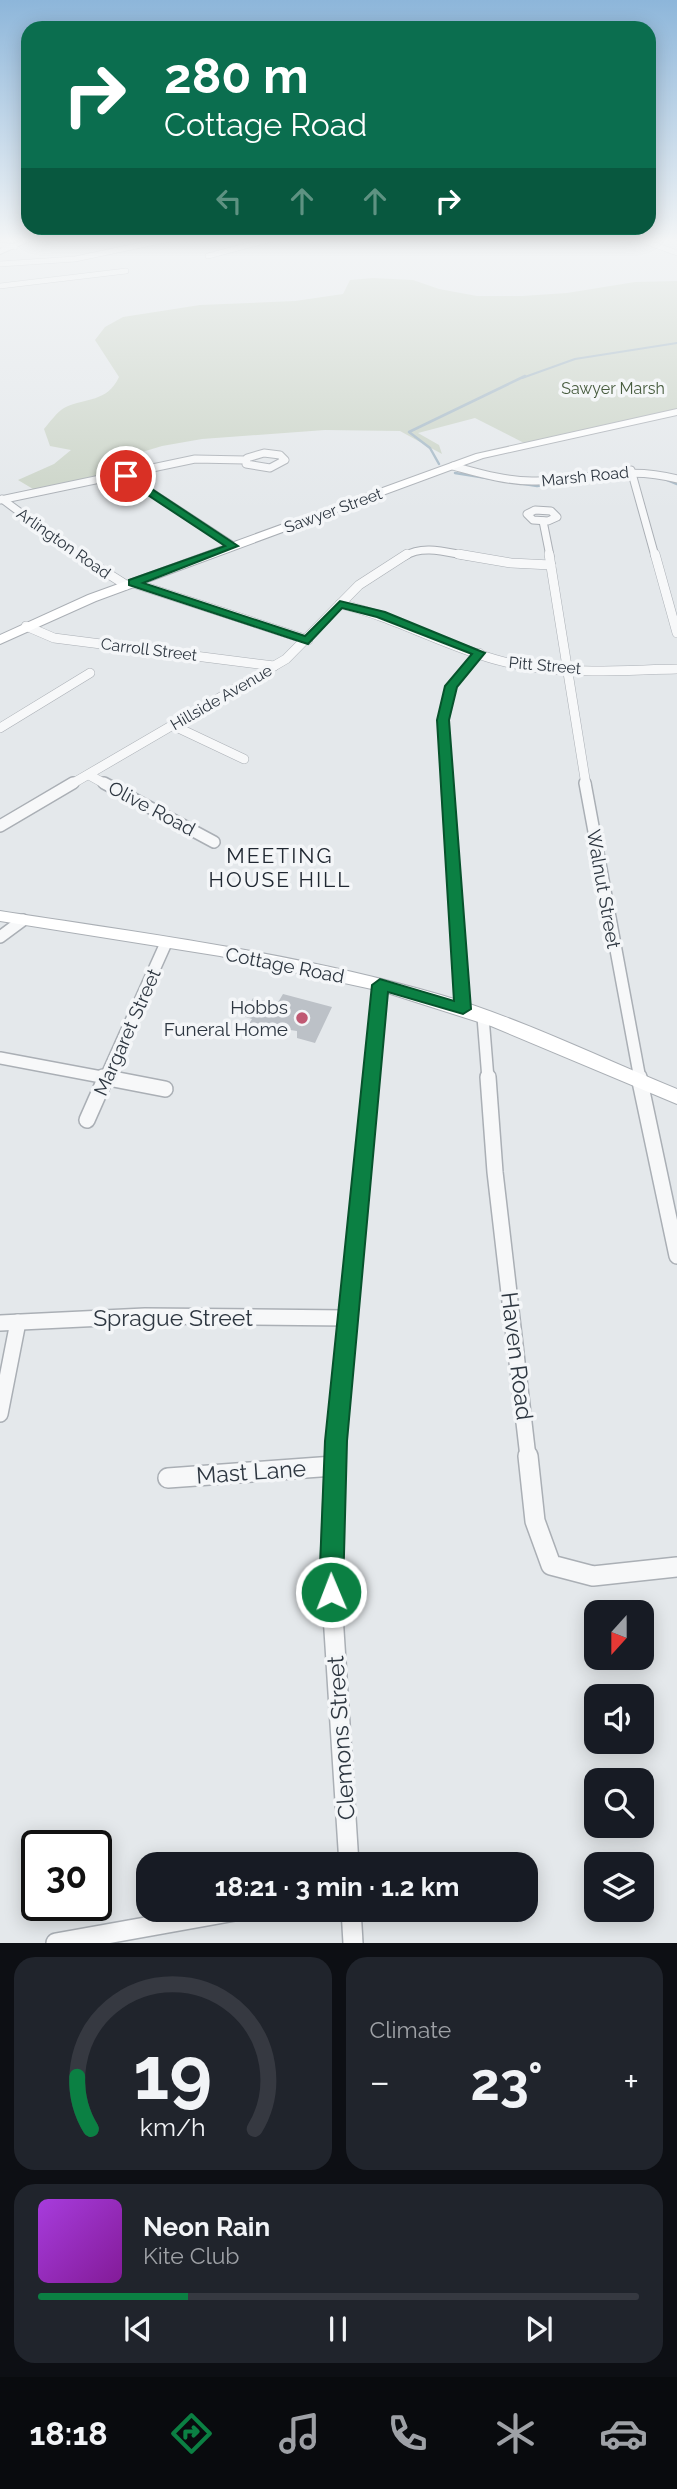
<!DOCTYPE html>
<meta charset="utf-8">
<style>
body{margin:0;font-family:Raleway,sans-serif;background:#20242c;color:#f1f3f6;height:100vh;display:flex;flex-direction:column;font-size:26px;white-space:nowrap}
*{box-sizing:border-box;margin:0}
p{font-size:23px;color:#9ea1a6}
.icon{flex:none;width:38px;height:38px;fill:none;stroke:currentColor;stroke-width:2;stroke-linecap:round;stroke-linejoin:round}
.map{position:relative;height:1943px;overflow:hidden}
.side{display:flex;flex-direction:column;gap:14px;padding:14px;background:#0d0f14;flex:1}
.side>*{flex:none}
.hud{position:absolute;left:21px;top:21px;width:635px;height:214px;border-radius:21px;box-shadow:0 4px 18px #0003;background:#0b6e4f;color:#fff;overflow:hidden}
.needle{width:46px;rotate:201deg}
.fabs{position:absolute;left:584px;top:1600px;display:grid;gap:14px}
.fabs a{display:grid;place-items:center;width:70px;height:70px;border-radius:14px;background:#171b24;box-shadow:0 4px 18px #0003;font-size:35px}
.speed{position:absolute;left:21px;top:1830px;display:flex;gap:14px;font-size:35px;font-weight:700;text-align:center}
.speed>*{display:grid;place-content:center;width:91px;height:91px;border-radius:50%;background:#171b24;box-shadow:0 4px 18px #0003;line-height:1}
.speed .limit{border:4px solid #111;border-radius:10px;background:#fff;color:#111}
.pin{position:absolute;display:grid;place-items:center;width:60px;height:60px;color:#fff;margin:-30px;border:4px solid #fff;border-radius:50%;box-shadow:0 2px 7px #0007}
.me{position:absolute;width:77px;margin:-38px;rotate:359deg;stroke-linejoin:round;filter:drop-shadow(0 0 5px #0008)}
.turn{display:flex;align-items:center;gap:24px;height:147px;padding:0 28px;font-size:32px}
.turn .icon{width:91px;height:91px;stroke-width:2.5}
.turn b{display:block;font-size:49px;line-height:60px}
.lanes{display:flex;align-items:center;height:66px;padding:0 28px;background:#0003;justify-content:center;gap:35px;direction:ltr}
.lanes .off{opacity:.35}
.big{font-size:52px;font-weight:700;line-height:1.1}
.side .tile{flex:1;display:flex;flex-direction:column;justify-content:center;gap:10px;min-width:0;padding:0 24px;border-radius:21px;background:#20242c}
.side .dial{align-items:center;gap:0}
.dial svg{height:182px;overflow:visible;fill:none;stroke:#363941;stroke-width:7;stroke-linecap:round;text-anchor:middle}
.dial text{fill:#f1f3f6;stroke:none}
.song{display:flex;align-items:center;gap:21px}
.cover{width:84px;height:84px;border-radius:10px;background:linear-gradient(135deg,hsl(280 70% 55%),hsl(290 70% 35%))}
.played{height:7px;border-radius:4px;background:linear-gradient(90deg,#0b8043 25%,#363941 25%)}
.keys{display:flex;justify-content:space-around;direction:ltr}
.heat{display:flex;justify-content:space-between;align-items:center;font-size:38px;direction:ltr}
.side .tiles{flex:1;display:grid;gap:14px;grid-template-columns:1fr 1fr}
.tile:last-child{grid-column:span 2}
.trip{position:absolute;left:136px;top:1852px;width:402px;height:70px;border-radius:21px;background:#171b24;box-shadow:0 4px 18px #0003;font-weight:700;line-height:70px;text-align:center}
.tab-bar{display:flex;height:112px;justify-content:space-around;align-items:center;background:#090b0e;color:#9ea1a6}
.tab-bar .icon{width:49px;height:49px}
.tab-bar .on{color:#0b8043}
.tab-bar b{font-size:32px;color:#f1f3f6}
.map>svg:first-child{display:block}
.green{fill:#cbd4c7}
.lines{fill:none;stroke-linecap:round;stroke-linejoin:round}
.stream-far1{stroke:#a4b8c6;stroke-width:2}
.stream{stroke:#a4b8c6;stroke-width:2.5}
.building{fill:#bcc1c7}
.street-far5-casing{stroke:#aaafb5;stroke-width:6}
.street-far4-casing{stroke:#aaafb5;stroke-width:9}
.street-far3-casing{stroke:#aaafb5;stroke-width:10}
.street-far2-casing{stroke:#aaafb5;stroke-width:14}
.street-far1-casing{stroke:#aaafb5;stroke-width:18}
.street-casing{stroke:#aaafb5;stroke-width:22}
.secondary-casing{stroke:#aaafb5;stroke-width:2}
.street-far5{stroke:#f7f8f9;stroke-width:5}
.street-far4{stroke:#f7f8f9;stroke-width:7}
.street-far3{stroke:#f7f8f9;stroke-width:9}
.street-far2{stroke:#f7f8f9;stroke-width:11}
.street-far1{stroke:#f7f8f9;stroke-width:15}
.street{stroke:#f7f8f9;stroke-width:19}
.secondary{fill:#fff;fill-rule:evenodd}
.route{fill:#0b8043;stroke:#07532c;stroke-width:2}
.poi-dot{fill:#c05973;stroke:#f4f6f8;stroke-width:2.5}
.labels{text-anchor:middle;stroke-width:7;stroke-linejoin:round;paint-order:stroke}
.far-park-label{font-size:16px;fill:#465b3d;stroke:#f4f6f8}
.far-street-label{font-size:16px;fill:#2e3741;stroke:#f4f6f8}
.street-label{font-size:19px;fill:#2e3741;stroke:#f4f6f8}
.poi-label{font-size:19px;fill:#2e3741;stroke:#f4f6f8;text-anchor:end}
.neighbourhood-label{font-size:21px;letter-spacing:2px;fill:#202832;stroke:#f4f6f8}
.near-street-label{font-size:23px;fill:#2e3741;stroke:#f4f6f8}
</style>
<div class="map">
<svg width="677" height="1943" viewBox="0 0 677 1943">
<rect width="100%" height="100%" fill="#e4e8eb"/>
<path class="green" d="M 373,278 L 413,280 L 439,289 L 477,296 L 522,296 L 567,293 L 635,282 L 677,281 L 677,412 L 526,444 L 475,418 L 418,433 L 439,445 L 442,454 L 400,431 L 325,430 L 202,439 L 162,446 L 129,456 L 109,471 L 126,476 L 38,492 L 18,480 L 54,464 L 71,450 L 50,446 L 44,429 C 50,422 57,412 64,408 C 86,397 107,403 119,377 L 95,340 L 105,327 L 123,317 L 200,305 L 295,301 L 343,294 L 350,280 Z"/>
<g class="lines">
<polyline class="stream-far1" points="522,378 575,359 677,343"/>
<g class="stream">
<polyline points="439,464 430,448 409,432 525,376"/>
<polyline points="455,473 537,486 589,479"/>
<polyline points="665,479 677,484"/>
</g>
</g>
<polygon class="building" points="283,994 332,1007 315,1043 297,1038 297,1031 249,1024 252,1019 243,1016 253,998 277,1004"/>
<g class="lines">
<g class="street-far5-casing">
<g id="street-far5">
<polyline points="422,239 485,239"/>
<polyline points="509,239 523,239"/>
<polyline points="638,239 677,253"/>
<polyline points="0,245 15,247"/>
<polyline points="208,256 272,239"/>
<polyline points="0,264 75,259 170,239"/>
<polyline points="0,286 126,271"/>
</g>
</g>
<g class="street-far4-casing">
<g id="street-far4">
<polygon points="264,453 280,455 285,460 270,468 246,464 247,458"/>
<path d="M 453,466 C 479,473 505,481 532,481 C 583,481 627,465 677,479"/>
<polyline points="631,470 655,556"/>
<polyline points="126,476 233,546"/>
<polyline points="2,499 79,556"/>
<polyline points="0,500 195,459 245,460"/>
<polygon points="535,510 551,511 557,517 548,521 533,520 527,514"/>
<polyline points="543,521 550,556"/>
<path d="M 405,556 C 423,544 449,553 469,556"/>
</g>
</g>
<g class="street-far3-casing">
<g id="street-far3">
<polyline points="77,554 126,585"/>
<polyline points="458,554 511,563 551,565"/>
<polyline points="549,554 586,785"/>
<polyline points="655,554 677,633"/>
<polyline points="133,583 308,640"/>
<path d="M 340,604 C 396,617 446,647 501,661 C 558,676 619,670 677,669"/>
<polyline points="26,626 54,638 274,666"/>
<polyline points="172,725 244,759"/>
<polyline points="0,728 90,673"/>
<polyline points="89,775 107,785"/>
<polyline points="70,785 286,659 359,585 407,554"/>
<polyline points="447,785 443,720 451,686 479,653"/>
</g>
</g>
<g class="street-far2-casing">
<g id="street-far2">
<polyline points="104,783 214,842"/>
<polyline points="447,783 463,1009"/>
<polyline points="585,783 640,1079"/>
<polyline points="0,826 73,783"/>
<polyline points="0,937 23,920"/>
<polyline points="483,1017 488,1079"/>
<polyline points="0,1058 112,1079"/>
<polyline points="105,1079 166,943"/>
<polyline points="371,1079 380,985"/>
</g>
</g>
<g class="street-far1-casing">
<g id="street-far1">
<polyline points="103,1077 165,1089"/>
<polyline points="488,1077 495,1172 528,1457"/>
<polyline points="639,1077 677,1256"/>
<polyline points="87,1120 106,1077"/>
<polyline points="0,1323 145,1316 347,1318"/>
<polyline points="0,1414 18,1322"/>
<polyline points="335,1457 371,1077"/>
</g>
</g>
<g class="street-casing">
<g id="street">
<polyline points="335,1456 330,1568 349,1864"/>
<polyline points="528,1456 535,1521 551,1565 593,1576 677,1567"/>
<polyline points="168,1478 334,1466"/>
<polyline points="351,1909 353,1943"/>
<polyline points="56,1943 246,1909"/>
</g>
</g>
<g class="secondary-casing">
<g id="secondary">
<polygon points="25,239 34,239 0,254 0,249"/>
<polygon points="677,409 677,415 483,458 96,601 0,644 0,635 88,595 476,454"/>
<path d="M 0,911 C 148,934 297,953 441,995 C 522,1019 599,1057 677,1089 L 677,1104 L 491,1026 L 381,991 L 220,956 L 0,921 Z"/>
</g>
</g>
<use href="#street-far5" class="street-far5"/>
<use href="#street-far4" class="street-far4"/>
<use href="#street-far3" class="street-far3"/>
<use href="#street-far2" class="street-far2"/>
<use href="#street-far1" class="street-far1"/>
<use href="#street" class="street"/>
<use href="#secondary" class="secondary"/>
</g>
<linearGradient id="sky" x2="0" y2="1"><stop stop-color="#8db6da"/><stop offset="0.47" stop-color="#f3f5f6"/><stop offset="1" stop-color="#f3f5f6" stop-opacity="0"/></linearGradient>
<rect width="677" height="511" fill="url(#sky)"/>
<polygon class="route" points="122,474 129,474 238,546 143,583 305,636 340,601 385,612 485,653 457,687 449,720 471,1009 463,1014 388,992 347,1441 343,1592 340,1601 331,1604 323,1601 319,1592 325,1441 372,985 380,979 454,1001 437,720 445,686 472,654 377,617 342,608 308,644 129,585 129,580 225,546 122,478"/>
<circle class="poi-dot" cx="302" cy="1018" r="7"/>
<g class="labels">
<g class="far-park-label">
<text x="613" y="394">Sawyer Marsh</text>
</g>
<g class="far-street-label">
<text transform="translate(585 476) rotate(-6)" y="6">Marsh Road</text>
<text transform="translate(333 510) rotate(-20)" y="6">Sawyer Street</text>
<text transform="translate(64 543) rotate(35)" y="6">Arlington Road</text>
<text transform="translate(149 649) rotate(7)" y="6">Carroll Street</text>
<text transform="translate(545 665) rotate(5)" y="6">Pitt Street</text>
<text transform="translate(221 697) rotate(-30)" y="6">Hillside Avenue</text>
</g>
<g class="street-label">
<text transform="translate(152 808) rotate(28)" y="7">Olive Road</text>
<text transform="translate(604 889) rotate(80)" y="7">Walnut Street</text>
<text transform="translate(285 965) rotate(11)" y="7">Cottage Road</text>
<text transform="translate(127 1032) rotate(-66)" y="7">Margaret Street</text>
</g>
<g class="poi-label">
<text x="288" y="1014">Hobbs<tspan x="288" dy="22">Funeral Home</tspan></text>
</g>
<g class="neighbourhood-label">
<text x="280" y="863">MEETING<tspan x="280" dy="24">HOUSE HILL</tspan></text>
</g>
<g class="near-street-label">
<text x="173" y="1326">Sprague Street</text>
<text transform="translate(517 1356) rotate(83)" y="8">Haven Road</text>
<text transform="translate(251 1472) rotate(-4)" y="8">Mast Lane</text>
<text transform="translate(341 1738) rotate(-94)" y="8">Clemons Street</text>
</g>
</g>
</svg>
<div class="fabs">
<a><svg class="needle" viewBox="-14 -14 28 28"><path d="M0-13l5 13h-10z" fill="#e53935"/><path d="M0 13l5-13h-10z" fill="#9ea1a6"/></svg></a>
<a><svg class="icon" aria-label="sound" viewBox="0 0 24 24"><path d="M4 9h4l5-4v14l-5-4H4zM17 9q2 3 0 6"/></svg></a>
<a><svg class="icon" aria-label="search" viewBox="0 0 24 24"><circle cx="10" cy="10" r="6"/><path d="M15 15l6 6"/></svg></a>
<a><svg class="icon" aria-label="layers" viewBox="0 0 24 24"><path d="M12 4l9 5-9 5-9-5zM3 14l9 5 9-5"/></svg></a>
</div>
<div class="speed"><div class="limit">30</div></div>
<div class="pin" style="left:126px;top:476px;background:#d93025"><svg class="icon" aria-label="arrive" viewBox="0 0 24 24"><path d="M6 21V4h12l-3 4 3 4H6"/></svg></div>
<svg class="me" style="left:331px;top:1592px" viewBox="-20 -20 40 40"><circle r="17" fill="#0b8043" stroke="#fff" stroke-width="3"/><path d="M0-11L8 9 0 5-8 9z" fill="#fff"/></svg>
<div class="trip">18:21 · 3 min · 1.2 km</div>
<div class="hud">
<div class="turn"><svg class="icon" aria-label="right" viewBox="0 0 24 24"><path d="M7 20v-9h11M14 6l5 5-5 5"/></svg><div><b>280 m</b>Cottage Road</div></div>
<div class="lanes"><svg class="icon off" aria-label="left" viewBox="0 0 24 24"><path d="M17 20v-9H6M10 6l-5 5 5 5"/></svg><svg class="icon off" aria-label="ahead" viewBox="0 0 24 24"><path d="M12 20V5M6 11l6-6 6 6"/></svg><svg class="icon off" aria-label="ahead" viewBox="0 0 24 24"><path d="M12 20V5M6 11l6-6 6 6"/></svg><svg class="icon" aria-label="right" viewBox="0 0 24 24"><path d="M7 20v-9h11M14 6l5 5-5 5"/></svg></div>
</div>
</div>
<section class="side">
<div class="tiles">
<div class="tile dial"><svg viewBox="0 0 100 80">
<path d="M14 69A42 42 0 1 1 86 69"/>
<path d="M14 69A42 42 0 0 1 8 46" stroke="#0b8043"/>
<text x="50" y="56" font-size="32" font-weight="700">19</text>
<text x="50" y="72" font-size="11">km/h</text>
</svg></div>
<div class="tile"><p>Climate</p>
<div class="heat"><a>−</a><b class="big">23°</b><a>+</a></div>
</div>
<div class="tile">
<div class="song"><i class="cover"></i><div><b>Neon Rain</b><p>Kite Club</p></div></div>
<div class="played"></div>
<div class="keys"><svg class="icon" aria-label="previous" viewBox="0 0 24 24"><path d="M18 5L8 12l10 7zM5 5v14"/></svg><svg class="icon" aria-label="pause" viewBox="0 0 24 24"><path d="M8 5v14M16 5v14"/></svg><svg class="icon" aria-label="next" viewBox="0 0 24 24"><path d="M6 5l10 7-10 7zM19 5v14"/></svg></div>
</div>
</div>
</section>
<nav class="tab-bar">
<b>18:18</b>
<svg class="icon on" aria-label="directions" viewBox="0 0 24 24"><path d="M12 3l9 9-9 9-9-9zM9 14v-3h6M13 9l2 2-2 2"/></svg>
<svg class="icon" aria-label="music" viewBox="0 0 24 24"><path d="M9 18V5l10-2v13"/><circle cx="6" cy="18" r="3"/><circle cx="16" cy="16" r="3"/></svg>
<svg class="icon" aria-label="phone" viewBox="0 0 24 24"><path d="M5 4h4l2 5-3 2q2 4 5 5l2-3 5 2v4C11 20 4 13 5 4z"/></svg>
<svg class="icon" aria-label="climate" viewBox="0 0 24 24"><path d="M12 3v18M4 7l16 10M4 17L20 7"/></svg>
<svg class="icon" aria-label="car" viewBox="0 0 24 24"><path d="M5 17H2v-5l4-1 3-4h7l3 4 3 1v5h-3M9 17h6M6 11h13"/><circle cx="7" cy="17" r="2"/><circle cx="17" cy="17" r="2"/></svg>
</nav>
